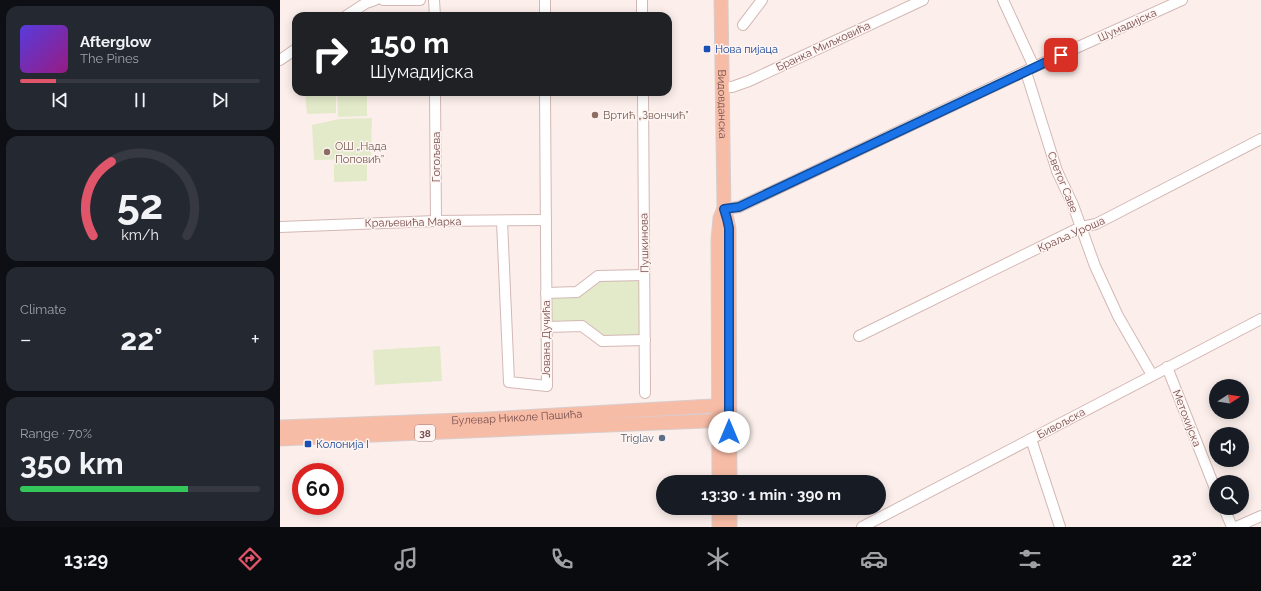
<!DOCTYPE html>
<meta charset="utf-8">
<style>
body{margin:0;font-family:Raleway,sans-serif;background:#242831;color:#f1f3f6;height:100vh;display:flex;flex-direction:column;font-size:15px;white-space:nowrap}
*{box-sizing:border-box;margin:0}
p{font-size:13px;color:#9ea1a6}
.icon{flex:none;width:22px;height:22px;fill:none;stroke:currentColor;stroke-width:2;stroke-linecap:round;stroke-linejoin:round}
.map{position:relative;flex:1;overflow:hidden}
.drawer{display:flex;flex-direction:column;gap:6px;padding:6px;background:#0d0f14;width:280px}
.drawer>*{flex:none}
.top-card{position:absolute;left:12px;top:12px;width:380px;height:84px;border-radius:12px;box-shadow:0 2px 10px #0003;background:#202124;color:#fff;overflow:hidden}
.needle{width:26px;rotate:78deg}
.tools{position:absolute;left:929px;top:379px;display:grid;gap:8px}
.tools a{display:grid;place-items:center;width:40px;height:40px;border-radius:50%;background:#171b24;box-shadow:0 2px 10px #0003;font-size:20px}
.speed{position:absolute;left:12px;top:463px;display:flex;gap:8px;font-size:20px;font-weight:700;text-align:center}
.speed>*{display:grid;place-content:center;width:52px;height:52px;border-radius:50%;background:#171b24;box-shadow:0 2px 10px #0003;line-height:1}
.speed .limit{border:6px solid #d22;background:#fff;color:#111}
.pin{position:absolute;display:grid;place-items:center;width:34px;height:34px;color:#fff;margin:-17px;border-radius:8px;box-shadow:0 2px 6px #0006}
.me{position:absolute;width:44px;margin:-22px;rotate:0deg;stroke-linejoin:round;filter:drop-shadow(0 0 3px #0008)}
.turn{display:flex;align-items:center;gap:14px;height:84px;padding:0 12px;font-size:18px}
.turn .icon{width:52px;height:52px;stroke-width:2.5}
.turn b{display:block;font-size:28px;line-height:34px}
.big{font-size:30px;font-weight:700;line-height:1.1}
.drawer .card{flex:1;display:flex;flex-direction:column;justify-content:center;gap:6px;min-width:0;padding:0 14px;border-radius:12px;background:#242831}
.drawer .dial{align-items:center;gap:0}
.dial svg{height:104px;overflow:visible;fill:none;stroke:#363941;stroke-width:7;stroke-linecap:round;text-anchor:middle}
.dial text{fill:#f1f3f6;stroke:none}
.song{display:flex;align-items:center;gap:12px}
.cover{width:48px;height:48px;border-radius:6px;background:linear-gradient(135deg,hsl(250 70% 55%),hsl(310 70% 35%))}
.played{height:4px;border-radius:2px;background:linear-gradient(90deg,#e05569 15%,#363941 15%)}
.keys{display:flex;justify-content:space-around;direction:ltr}
.heat{display:flex;justify-content:space-between;align-items:center;font-size:22px;direction:ltr}
.charge{height:6px;border-radius:3px;background:linear-gradient(90deg,#34c759 70%,#363941 0)}
.trip{position:absolute;left:376px;top:475px;width:230px;height:40px;border-radius:20px;background:#171b24;box-shadow:0 2px 10px #0003;font-weight:700;line-height:40px;text-align:center}
.tabs{display:flex;height:64px;justify-content:space-around;align-items:center;background:#090b0e;color:#9ea1a6}
.tabs .icon{width:28px;height:28px}
.tabs .selected{color:#e05569}
.tabs b{font-size:18px;color:#f1f3f6}
main{display:flex;flex:1;min-height:0}
.map>svg:first-child{display:block}
.green{fill:#e2eac9}
.lines{fill:none;stroke-linecap:round;stroke-linejoin:round}
.minor-casing{stroke:#d3b8b5;stroke-width:12}
.major-casing{stroke:#d9cdcd;stroke-width:15}
.minor{stroke:#fff;stroke-width:10}
.major{stroke:#f7bca6;stroke-width:13}
.route-casing{stroke:#114b97;stroke-width:10}
.route{stroke:#1a73e8;stroke-width:7}
.transit-dot{fill:#1a4fb4;stroke:#fef4f1;stroke-width:1.5}
.education-dot{fill:#8d6e63;stroke:#fef4f1;stroke-width:1.5}
.service-dot{fill:#5c6f8a;stroke:#fef4f1;stroke-width:1.5}
.labels{text-anchor:middle;stroke-width:3;stroke-linejoin:round;paint-order:stroke}
.shield{fill:#fef4f1;stroke:#a0807f;stroke-width:1}
.shield-label{font-size:10px;font-weight:bold;fill:#774e4e}
.street-label{font-size:11px;fill:#774e4e;stroke:#fef4f1}
.transit-label{font-size:11px;fill:#164399;stroke:#fef4f1;text-anchor:start}
.education-label{font-size:11px;fill:#785e54;stroke:#fef4f1;text-anchor:start}
.service-label{font-size:11px;fill:#4e5e75;stroke:#fef4f1;text-anchor:end}
</style>
<main>
<section class="drawer">
<div class="card">
<div class="song"><i class="cover"></i><div><b>Afterglow</b><p>The Pines</p></div></div>
<div class="played"></div>
<div class="keys"><svg class="icon" aria-label="previous" viewBox="0 0 24 24"><path d="M18 5L8 12l10 7zM5 5v14"/></svg><svg class="icon" aria-label="pause" viewBox="0 0 24 24"><path d="M8 5v14M16 5v14"/></svg><svg class="icon" aria-label="next" viewBox="0 0 24 24"><path d="M6 5l10 7-10 7zM19 5v14"/></svg></div>
</div>
<div class="card dial"><svg viewBox="0 0 100 80">
<path d="M14 69A42 42 0 1 1 86 69"/>
<path d="M14 69A42 42 0 0 1 28 12" stroke="#e05569"/>
<text x="50" y="56" font-size="32" font-weight="700">52</text>
<text x="50" y="72" font-size="11">km/h</text>
</svg></div>
<div class="card"><p>Climate</p>
<div class="heat"><a>−</a><b class="big">22°</b><a>+</a></div>
</div>
<div class="card"><p>Range · 70%</p><b class="big">350 km</b><div class="charge"></div></div>
</section>
<div class="map">
<svg width="981" height="527" viewBox="0 0 981 527">
<rect width="100%" height="100%" fill="#fcefeb"/>
<g class="green">
<polygon points="25,92 56,92 56,113 27,114"/>
<polygon points="57,92 87,92 87,116 58,117"/>
<polygon points="92,118 91,159 34,160 32,125 59,119"/>
<polygon points="87,161 87,181 54,182 54,162"/>
<polygon points="364,275 365,340 322,341 302,326 267,327 266,293 297,292 318,276"/>
<polygon points="160,346 162,381 95,385 93,350"/>
</g>
<g class="lines">
<g class="minor-casing">
<g id="minor">
<polyline points="103,0 140,0"/>
<polyline points="154,0 155,16"/>
<polyline points="265,0 265,16"/>
<polyline points="362,0 362,16"/>
<polyline points="723,0 754,67"/>
<polyline points="66,16 86,3 95,0"/>
<polyline points="463,25 482,0"/>
<polyline points="0,60 16,49"/>
<polyline points="746,72 777,171 793,205 815,266 838,316 872,375"/>
<polyline points="442,87 452,87 469,81 643,0"/>
<polyline points="155,92 156,221"/>
<polyline points="363,92 365,393"/>
<polyline points="444,209 459,207 754,67 902,0"/>
<polyline points="222,221 229,382 267,386 265,92"/>
<polyline points="0,227 156,221 266,220"/>
<polyline points="266,293 297,292 318,276 364,275"/>
<polyline points="267,327 302,326 322,341 365,340"/>
<polyline points="579,336 801,227 816,224 981,139"/>
<polyline points="887,367 936,491"/>
<polyline points="751,439 780,527"/>
<polyline points="944,508 952,527"/>
<polyline points="582,527 981,319"/>
<polyline points="956,527 981,516"/>
</g>
</g>
<g class="major-casing">
<g id="major">
<path id="s1" d="M 441,0 L 444,209 L 447,219 L 449,229 L 450,482"/>
<path id="s2" d="M 0,427 L 207,419 L 449,405"/>
<polyline points="0,439 449,420"/>
<polyline points="439,482 438,240 440,218 444,209"/>
<polyline points="450,508 450,527"/>
<polyline points="439,527 439,508"/>
</g>
</g>
<use href="#minor" class="minor"/>
<use href="#major" class="major"/>
</g>
<g class="lines">
<g class="route-casing">
<polyline id="route" points="449,432 449,228 447,219 444,209 459,207 781,55"/>
</g>
<use href="#route" class="route"/>
</g>
<g class="transit-dot">
<rect x="423" y="45" width="8" height="8" rx="2"/>
<rect x="24" y="440" width="8" height="8" rx="2"/>
</g>
<g class="education-dot">
<circle cx="315" cy="115" r="4"/>
<circle cx="47" cy="152" r="4"/>
</g>
<circle class="service-dot" cx="382" cy="438" r="4"/>
<g class="labels">
<rect class="shield" x="135" y="425" width="20" height="16" rx="3"/>
<g class="shield-label">
<text x="145" y="437">38</text>
</g>
<g class="street-label">
<text transform="translate(847 25) rotate(-25)" y="4">Шумадијска</text>
<text transform="translate(543 46) rotate(-25)" y="4">Бранка Миљковића</text>
<text dy="4" stroke="none"><textPath href="#s1" startOffset="104">Видовданска</textPath></text>
<text transform="translate(156 157) rotate(-90)" y="4">Гогољева</text>
<text transform="translate(783 182) rotate(68)" y="4">Светог Саве</text>
<text transform="translate(133 222) rotate(-1)" y="4">Краљевића Марка</text>
<text transform="translate(791 234) rotate(-24)" y="4">Краља Уроша</text>
<text transform="translate(364 243) rotate(-91)" y="4">Пушкинова</text>
<text transform="translate(266 339) rotate(-90)" y="4">Јована Дучића</text>
<text dy="4" stroke="none"><textPath href="#s2" startOffset="237">Булевар Николе Пашића</textPath></text>
<text transform="translate(907 418) rotate(69)" y="4">Метохијска</text>
<text transform="translate(781 423) rotate(-28)" y="4">Бивољска</text>
</g>
<g class="transit-label">
<text x="435" y="53">Нова пијаца</text>
<text x="36" y="448">Колонија I</text>
</g>
<g class="education-label">
<text x="323" y="119">Вртић „Звончић”</text>
<text x="55" y="150">ОШ „Нада<tspan x="55" dy="13">Поповић”</tspan></text>
</g>
<g class="service-label">
<text x="374" y="442">Triglav</text>
</g>
</g>
</svg>
<div class="tools">
<a><svg class="needle" viewBox="-14 -14 28 28"><path d="M0-13l5 13h-10z" fill="#e53935"/><path d="M0 13l5-13h-10z" fill="#9ea1a6"/></svg></a>
<a><svg class="icon" aria-label="sound" viewBox="0 0 24 24"><path d="M4 9h4l5-4v14l-5-4H4zM17 9q2 3 0 6"/></svg></a>
<a><svg class="icon" aria-label="search" viewBox="0 0 24 24"><circle cx="10" cy="10" r="6"/><path d="M15 15l6 6"/></svg></a>
</div>
<div class="speed"><div class="limit">60</div></div>
<div class="pin" style="left:781px;top:55px;background:#d93025"><svg class="icon" aria-label="arrive" viewBox="0 0 24 24"><path d="M6 21V4h12l-3 4 3 4H6"/></svg></div>
<svg class="me" style="left:449px;top:432px" viewBox="-20 -20 40 40"><circle r="19" fill="#fff"/><path d="M0-13L10 11 0 6-10 11z" fill="#1a73e8"/></svg>
<div class="trip">13:30 · 1 min · 390 m</div>
<div class="top-card">
<div class="turn"><svg class="icon" aria-label="right" viewBox="0 0 24 24"><path d="M7 20v-9h11M14 6l5 5-5 5"/></svg><div><b>150 m</b>Шумадијска</div></div>
</div>
</div>
</main>
<nav class="tabs">
<b>13:29</b>
<svg class="icon selected" aria-label="directions" viewBox="0 0 24 24"><path d="M12 3l9 9-9 9-9-9zM9 14v-3h6M13 9l2 2-2 2"/></svg>
<svg class="icon" aria-label="music" viewBox="0 0 24 24"><path d="M9 18V5l10-2v13"/><circle cx="6" cy="18" r="3"/><circle cx="16" cy="16" r="3"/></svg>
<svg class="icon" aria-label="phone" viewBox="0 0 24 24"><path d="M5 4h4l2 5-3 2q2 4 5 5l2-3 5 2v4C11 20 4 13 5 4z"/></svg>
<svg class="icon" aria-label="climate" viewBox="0 0 24 24"><path d="M12 3v18M4 7l16 10M4 17L20 7"/></svg>
<svg class="icon" aria-label="car" viewBox="0 0 24 24"><path d="M5 17H2v-5l4-1 3-4h7l3 4 3 1v5h-3M9 17h6M6 11h13"/><circle cx="7" cy="17" r="2"/><circle cx="17" cy="17" r="2"/></svg>
<svg class="icon" aria-label="filters" viewBox="0 0 24 24"><path d="M4 7h16M4 17h16"/><circle cx="9" cy="7" r="2"/><circle cx="15" cy="17" r="2"/></svg>
<b>22°</b>
</nav>
